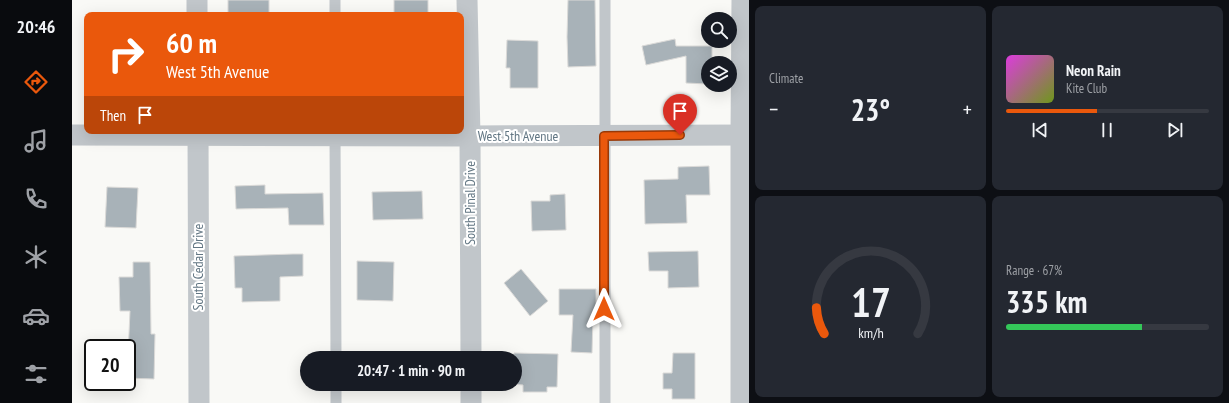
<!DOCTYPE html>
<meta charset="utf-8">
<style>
body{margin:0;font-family:"PT Sans Narrow",sans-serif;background:#242831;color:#f1f3f6;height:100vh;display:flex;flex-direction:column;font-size:15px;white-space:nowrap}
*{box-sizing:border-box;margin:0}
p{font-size:13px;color:#9ea1a6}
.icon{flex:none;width:22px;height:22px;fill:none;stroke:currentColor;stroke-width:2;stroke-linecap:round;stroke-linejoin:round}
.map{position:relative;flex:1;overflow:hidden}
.side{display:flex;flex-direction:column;gap:6px;padding:6px;background:#0d0f14;width:480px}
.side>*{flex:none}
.top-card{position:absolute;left:12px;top:12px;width:380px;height:122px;border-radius:8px;box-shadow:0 4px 16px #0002;background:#ea580c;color:#fff;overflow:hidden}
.fabs{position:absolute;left:629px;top:12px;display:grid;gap:8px}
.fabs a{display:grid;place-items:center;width:36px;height:36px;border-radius:50%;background:#171b24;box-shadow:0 4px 16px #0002;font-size:20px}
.speed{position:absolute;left:12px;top:339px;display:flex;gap:8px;font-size:20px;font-weight:700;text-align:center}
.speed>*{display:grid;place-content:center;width:52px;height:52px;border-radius:50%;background:#171b24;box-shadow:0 4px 16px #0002;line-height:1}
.speed .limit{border:2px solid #111;border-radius:6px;background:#fff;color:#111}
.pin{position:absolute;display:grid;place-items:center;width:34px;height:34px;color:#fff;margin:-41px -17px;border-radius:50% 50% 50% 0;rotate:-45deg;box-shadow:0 0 4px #0007}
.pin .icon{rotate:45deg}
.me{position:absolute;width:44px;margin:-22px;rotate:0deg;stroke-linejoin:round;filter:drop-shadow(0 0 3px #0008)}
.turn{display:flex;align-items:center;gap:14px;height:84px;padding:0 16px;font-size:18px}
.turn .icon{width:52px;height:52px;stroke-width:2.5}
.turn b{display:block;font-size:28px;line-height:34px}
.then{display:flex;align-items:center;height:38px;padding:0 16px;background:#0003;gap:8px;font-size:15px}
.big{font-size:30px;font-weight:700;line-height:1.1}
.side .tile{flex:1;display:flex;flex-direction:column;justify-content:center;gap:6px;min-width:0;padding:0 14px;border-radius:8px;background:#242831}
.side .dial{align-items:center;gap:0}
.dial svg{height:104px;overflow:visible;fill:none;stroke:#363941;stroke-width:7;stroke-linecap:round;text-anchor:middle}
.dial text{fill:#f1f3f6;stroke:none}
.song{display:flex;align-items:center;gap:12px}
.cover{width:48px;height:48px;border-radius:6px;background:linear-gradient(135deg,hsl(300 70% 55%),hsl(80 70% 35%))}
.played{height:4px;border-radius:2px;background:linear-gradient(90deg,#ea580c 45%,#363941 45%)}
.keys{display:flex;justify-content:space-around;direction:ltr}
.heat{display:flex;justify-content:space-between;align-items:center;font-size:22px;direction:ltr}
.charge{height:6px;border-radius:3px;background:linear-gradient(90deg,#34c759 67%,#363941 0)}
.side .tiles{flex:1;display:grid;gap:6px;grid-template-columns:repeat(2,1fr)}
.trip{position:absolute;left:228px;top:351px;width:222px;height:40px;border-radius:20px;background:#171b24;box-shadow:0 4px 16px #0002;font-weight:700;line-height:40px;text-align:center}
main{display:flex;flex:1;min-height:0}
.dock{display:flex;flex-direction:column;width:72px;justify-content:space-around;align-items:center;background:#090b0e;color:#9ea1a6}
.dock .icon{width:28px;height:28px}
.dock .selected{color:#ea580c}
.dock b{font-size:18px;color:#f1f3f6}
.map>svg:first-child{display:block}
.building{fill:#a8b2b8;stroke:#dbdad8}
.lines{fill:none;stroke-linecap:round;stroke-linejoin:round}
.service{stroke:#c1c6ca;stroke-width:11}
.minor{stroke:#c1c6ca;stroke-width:21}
.route-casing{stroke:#983908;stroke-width:10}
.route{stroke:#ea580c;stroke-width:7}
.labels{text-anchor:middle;stroke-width:4;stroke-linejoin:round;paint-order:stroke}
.street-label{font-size:14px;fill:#627683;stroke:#fff}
</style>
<main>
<nav class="dock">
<b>20:46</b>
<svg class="icon selected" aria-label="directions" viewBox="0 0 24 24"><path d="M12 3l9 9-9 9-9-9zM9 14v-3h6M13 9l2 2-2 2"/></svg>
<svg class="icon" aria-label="music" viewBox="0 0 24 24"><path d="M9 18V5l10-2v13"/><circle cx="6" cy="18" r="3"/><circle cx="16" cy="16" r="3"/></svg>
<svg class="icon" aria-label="phone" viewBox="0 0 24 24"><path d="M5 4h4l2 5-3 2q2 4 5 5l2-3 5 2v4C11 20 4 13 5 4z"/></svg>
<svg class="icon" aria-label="climate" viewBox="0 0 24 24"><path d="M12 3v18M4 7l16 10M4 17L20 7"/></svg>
<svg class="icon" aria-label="car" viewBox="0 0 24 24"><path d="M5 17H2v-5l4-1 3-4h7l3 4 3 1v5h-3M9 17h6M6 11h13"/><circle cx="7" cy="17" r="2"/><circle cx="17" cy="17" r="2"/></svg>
<svg class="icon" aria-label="filters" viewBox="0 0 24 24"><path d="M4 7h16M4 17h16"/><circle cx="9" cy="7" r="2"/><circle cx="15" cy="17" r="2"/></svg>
</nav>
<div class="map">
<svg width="677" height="403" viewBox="0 0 677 403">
<rect width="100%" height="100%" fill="#f9f9f6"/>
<g class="building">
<rect x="156" y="0" width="41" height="15"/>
<rect x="322" y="0" width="34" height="15"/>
<polygon points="496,0 523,0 524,66 496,67 495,37"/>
<polygon points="603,39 604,46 640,46 640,63 636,63 636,84 614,83 614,56 574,65 570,46"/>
<polygon points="435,40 466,41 466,88 438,88 438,68 434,68"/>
<polygon points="637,166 638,195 614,195 615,223 573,224 572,180 606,179 606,167"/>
<polygon points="193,185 193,194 251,193 252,225 217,225 216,208 164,209 163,186"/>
<polygon points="35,187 66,188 64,228 33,227"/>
<polygon points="350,191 351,219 301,220 300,192"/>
<polygon points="493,194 494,230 460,231 459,201 478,201 478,195"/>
<polygon points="626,251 627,287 596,288 596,271 577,271 576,252"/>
<polygon points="221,254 231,254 231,276 208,277 208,301 170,302 170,288 163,288 162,256"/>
<polygon points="285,261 322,262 321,301 285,300"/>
<polygon points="61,262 78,262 79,334 83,334 82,379 55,378 58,311 48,311 47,277 61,277"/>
<polygon points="449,269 476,301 458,316 432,283"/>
<polygon points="487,289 524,289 524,316 521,315 520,353 499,352 501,315 487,315"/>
<polygon points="442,353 486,354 485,387 475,387 475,392 451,392 451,385 441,384 443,384 443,358 442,358"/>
<polygon points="601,353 623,353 623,399 600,399 600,389 591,389 591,373 600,373"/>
</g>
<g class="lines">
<g class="service">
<polyline points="263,0 263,15"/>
<polyline points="263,132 264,358"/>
<polyline points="264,384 264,403"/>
<polyline points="533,403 533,0"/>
</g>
<g class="minor">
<polyline points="125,0 125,15"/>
<polyline points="395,0 398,136 399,358"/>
<polyline points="126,131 127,403"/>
<polyline points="0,135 398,136 677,135"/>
<polyline points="399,384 399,403"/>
<polyline points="669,403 669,135 670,0"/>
</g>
</g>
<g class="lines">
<g class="route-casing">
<polyline id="route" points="532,309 532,136 608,135"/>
</g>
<use href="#route" class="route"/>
</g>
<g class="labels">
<g class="street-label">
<text x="446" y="141">West 5th Avenue</text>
<text transform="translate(398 203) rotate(-90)" y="5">South Pinal Drive</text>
<text transform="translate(126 267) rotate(-90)" y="5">South Cedar Drive</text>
</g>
</g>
</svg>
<div class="fabs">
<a><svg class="icon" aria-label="search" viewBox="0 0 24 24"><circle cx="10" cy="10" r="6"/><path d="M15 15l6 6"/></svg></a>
<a><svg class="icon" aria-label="layers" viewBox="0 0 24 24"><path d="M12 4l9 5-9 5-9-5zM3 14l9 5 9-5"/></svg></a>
</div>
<div class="speed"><div class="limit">20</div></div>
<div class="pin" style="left:608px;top:135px;background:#d93025"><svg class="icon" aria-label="arrive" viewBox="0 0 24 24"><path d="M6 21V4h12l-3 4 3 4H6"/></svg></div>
<svg class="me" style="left:532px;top:309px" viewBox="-20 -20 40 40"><path d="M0-17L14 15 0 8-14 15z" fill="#ea580c" stroke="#fff" stroke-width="4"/></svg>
<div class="trip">20:47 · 1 min · 90 m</div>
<div class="top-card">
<div class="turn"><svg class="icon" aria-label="right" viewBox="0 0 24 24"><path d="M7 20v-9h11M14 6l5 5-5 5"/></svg><div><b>60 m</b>West 5th Avenue</div></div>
<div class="then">Then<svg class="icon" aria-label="arrive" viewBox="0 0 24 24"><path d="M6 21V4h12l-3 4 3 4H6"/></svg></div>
</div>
</div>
<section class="side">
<div class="tiles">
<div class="tile"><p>Climate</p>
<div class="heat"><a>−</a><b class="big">23°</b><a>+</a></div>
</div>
<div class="tile">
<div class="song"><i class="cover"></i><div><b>Neon Rain</b><p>Kite Club</p></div></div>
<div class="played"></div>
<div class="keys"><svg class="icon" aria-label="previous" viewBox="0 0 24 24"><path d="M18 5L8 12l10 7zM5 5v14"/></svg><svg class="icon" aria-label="pause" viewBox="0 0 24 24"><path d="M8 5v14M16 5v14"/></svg><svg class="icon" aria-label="next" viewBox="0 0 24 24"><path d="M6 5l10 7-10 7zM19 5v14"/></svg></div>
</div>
<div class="tile dial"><svg viewBox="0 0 100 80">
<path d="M14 69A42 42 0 1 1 86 69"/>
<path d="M14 69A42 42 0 0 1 8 49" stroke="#ea580c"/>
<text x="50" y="56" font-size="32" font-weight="700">17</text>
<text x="50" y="72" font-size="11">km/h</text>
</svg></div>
<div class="tile"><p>Range · 67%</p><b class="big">335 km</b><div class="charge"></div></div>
</div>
</section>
</main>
